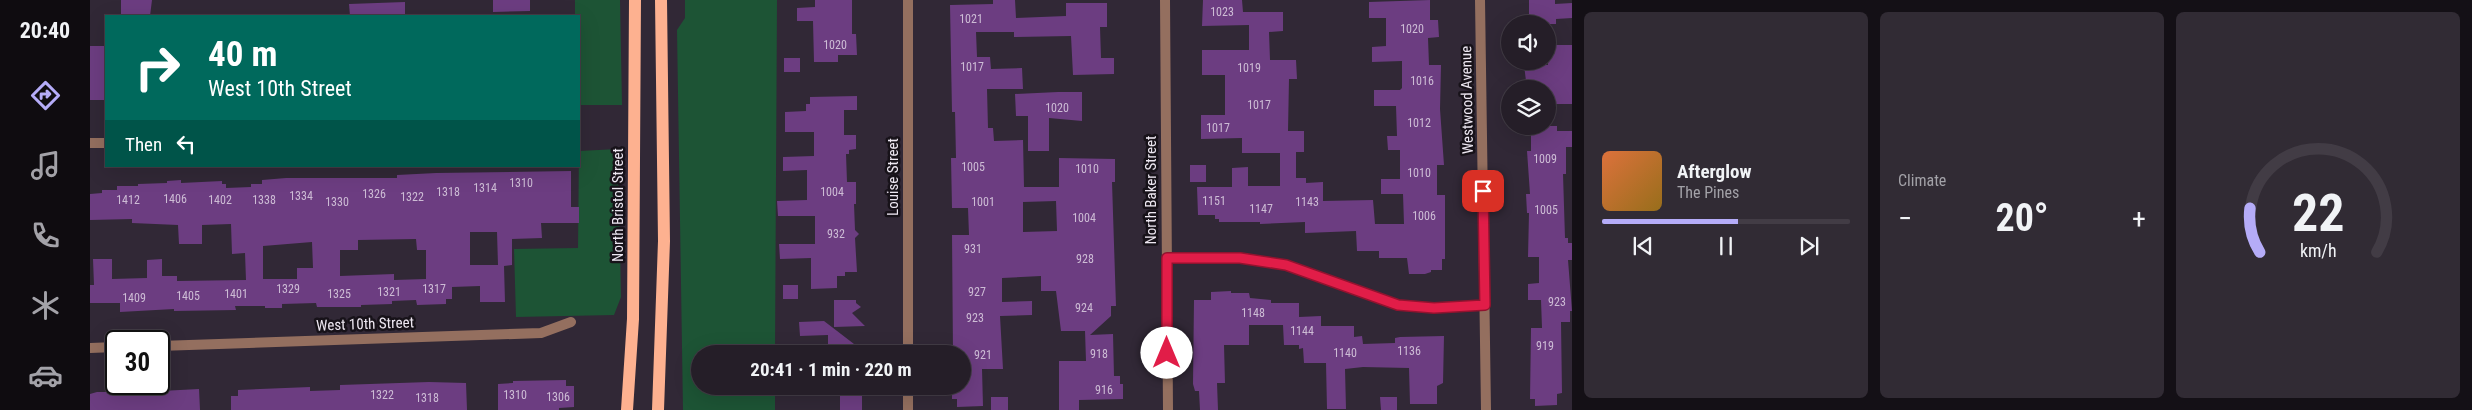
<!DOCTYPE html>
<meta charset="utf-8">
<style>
body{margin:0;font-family:"Roboto Condensed",sans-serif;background:#312b34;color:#f1f3f6;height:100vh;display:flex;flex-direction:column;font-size:19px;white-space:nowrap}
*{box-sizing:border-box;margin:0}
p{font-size:16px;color:#a3a2a8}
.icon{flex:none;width:28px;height:28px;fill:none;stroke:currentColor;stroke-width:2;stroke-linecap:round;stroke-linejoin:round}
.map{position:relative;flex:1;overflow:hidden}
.drawer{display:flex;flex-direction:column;gap:12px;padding:12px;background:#141016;width:900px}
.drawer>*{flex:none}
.guide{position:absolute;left:15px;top:15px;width:475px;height:152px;border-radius:0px;box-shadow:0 5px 20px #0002,0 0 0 1px #423c45;background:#00695c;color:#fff;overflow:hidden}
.buttons{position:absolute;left:1411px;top:15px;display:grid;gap:10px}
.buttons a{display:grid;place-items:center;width:55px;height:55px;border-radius:50%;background:#251e28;box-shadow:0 5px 20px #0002,0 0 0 1px #423c45;font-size:25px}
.speed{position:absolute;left:15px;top:330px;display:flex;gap:10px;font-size:25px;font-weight:700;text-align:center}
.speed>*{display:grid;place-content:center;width:65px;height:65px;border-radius:50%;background:#251e28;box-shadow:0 5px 20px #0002,0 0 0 1px #423c45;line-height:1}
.speed .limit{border:2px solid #111;border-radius:8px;background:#fff;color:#111}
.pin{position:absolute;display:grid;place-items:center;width:42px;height:42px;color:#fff;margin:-21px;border-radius:10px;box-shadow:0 2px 8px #0006}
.me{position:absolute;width:55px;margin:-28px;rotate:0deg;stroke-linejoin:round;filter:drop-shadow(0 0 4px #0008)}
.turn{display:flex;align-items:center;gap:18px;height:105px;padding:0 20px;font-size:22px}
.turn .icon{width:65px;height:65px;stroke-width:2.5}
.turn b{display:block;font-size:35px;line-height:42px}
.then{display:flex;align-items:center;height:48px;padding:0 20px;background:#0003;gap:10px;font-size:19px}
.big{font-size:38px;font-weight:700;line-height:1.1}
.drawer .widget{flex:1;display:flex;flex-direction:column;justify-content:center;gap:8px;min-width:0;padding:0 18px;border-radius:8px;background:#312b34}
.drawer .dial{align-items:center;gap:0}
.dial svg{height:130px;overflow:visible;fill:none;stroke:#423c45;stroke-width:7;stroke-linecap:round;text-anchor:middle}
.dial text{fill:#f1f3f6;stroke:none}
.song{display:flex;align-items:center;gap:15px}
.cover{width:60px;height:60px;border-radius:8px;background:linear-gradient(135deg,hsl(20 70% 55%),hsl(40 70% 35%))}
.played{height:5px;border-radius:2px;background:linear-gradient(90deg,#b5acf8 55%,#423c45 55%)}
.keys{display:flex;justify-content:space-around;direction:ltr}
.heat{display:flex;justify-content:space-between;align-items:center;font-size:28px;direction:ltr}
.drawer .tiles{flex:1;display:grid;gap:12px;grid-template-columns:repeat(3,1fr)}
.trip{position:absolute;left:601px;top:345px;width:280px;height:50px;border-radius:25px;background:#251e28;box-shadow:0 5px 20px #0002,0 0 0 1px #423c45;font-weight:700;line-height:50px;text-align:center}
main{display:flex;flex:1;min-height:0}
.menu{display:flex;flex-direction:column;width:90px;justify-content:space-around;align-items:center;background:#0f0c10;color:#a3a2a8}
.menu .icon{width:35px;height:35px}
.menu .selected{color:#b5acf8}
.menu b{font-size:22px;color:#f1f3f6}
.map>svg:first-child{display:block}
.green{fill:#1d5435}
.building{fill:#6c3d81;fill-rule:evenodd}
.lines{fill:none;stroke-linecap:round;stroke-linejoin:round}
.street{stroke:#946f5f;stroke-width:10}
.primary{stroke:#fdb190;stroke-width:12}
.route-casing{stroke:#92132f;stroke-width:12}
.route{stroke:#e11d48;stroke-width:9}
.labels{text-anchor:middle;stroke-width:5;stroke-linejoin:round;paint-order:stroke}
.number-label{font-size:12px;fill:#cdbcd5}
.street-label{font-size:15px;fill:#ede7f1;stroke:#171219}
</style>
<main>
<nav class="menu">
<b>20:40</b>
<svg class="icon selected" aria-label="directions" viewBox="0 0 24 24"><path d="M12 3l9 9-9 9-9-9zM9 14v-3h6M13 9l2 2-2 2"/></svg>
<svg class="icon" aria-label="music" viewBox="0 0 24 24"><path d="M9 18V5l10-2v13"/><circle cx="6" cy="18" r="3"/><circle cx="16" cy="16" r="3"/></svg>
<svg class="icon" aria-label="phone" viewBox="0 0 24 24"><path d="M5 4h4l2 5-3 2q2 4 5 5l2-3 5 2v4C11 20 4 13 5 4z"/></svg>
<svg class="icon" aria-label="climate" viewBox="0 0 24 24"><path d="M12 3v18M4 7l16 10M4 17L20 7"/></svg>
<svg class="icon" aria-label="car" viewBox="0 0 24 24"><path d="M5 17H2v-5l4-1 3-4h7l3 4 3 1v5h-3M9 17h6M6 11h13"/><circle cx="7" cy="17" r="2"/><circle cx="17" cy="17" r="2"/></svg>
</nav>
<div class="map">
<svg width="1482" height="410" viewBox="0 0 1482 410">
<rect width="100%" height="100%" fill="#312836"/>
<g class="green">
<polygon points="485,0 530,0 532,105 489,105 489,16 485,16"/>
<polygon points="595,0 687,0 685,354 610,354 610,386 685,386 685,410 593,410 587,30 595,18"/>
<polygon points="528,149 531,297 524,315 426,317 424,249 488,248 489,151"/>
</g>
<g class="building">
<polygon points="31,0 62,0 60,16 31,16"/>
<polygon points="403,0 440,0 440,11 403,12"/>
<polygon points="725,0 762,0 762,34 766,34 767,55 748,55 748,62 724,62 723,21 707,21 707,8 725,7"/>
<path d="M 903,0 L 925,0 L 926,18 L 976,16 L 976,3 L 1017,3 L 1017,27 L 1010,27 L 1011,58 L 1024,58 L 1024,74 L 983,75 L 981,36 L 924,37 L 924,32 L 886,32 L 887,57 L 900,57 L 901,69 L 932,68 L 933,89 L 897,89 L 898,128 L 903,128 L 904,141 L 933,140 L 934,187 L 969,187 L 969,158 L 1025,159 L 1025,182 L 1022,182 L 1026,306 L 1021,306 L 1021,316 L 1000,335 L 1023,334 L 1024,376 L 1030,376 L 1030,384 L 1033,384 L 1033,399 L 989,400 L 989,410 L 969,410 L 969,361 L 996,361 L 995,331 L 971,331 L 966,291 L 951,291 L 951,276 L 912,278 L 912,302 L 942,301 L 942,315 L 910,316 L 913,369 L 892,369 L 893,406 L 867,407 L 867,399 L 862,399 L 862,386 L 872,386 L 872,354 L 863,354 L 862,235 L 879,235 L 878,208 L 862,208 L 861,158 L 866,158 L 865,112 L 862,112 L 860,5 L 903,4 ZM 966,201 L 967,231 L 933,232 L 933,202 Z"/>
<polygon points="1113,0 1152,0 1153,12 1193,12 1193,31 1179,32 1180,60 1206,60 1207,79 1199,79 1198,131 1214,131 1214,152 1206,152 1206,178 1216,178 1216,183 1233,182 1233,201 1283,200 1285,224 1314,224 1313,194 1291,194 1291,179 1310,179 1310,150 1298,150 1297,136 1307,136 1306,106 1284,106 1284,90 1310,90 1312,88 1312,61 1282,62 1282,47 1296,46 1296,18 1279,18 1279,2 1340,0 1340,20 1348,20 1349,37 1338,38 1339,65 1351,65 1350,109 1354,165 1347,165 1347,195 1355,195 1355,259 1352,259 1352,270 1341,270 1341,272 1335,274 1319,274 1317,258 1289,258 1289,251 1267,251 1266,231 1215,233 1215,222 1170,224 1170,222 1129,222 1129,219 1125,219 1125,215 1108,215 1107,187 1142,187 1142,168 1158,167 1158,186 1190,186 1190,153 1152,153 1152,138 1111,139 1111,115 1135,115 1135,75 1112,75 1112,50 1159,50 1159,25 1112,26"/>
<polygon points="1439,0 1465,0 1465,4 1482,3 1482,18 1466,19 1466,24 1439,24"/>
<polygon points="315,2 315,16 260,16 259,4"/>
<polygon points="1458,45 1482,45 1482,104 1458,104 1458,89 1437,89 1434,65 1458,65"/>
<rect x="0" y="46" width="16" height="54"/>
<rect x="694" y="58" width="16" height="14"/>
<polygon points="968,92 992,92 992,121 959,118 959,151 938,151 938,116 926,116 925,94"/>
<polygon points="767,96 767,110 754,110 754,135 766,135 766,149 759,150 759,154 756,154 757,182 766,182 766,204 764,204 765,230 769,234 765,238 767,272 755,272 755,276 747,276 747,288 721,289 721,258 690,259 689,244 725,244 725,216 688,216 687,201 717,200 717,170 693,171 693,157 724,156 724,132 695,132 695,112 716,111 716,104 720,104 720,97"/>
<polygon points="1441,126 1467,126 1467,131 1482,131 1482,147 1476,147 1476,174 1473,174 1475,238 1478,238 1478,243 1482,243 1482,260 1478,260 1482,311 1480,311 1480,322 1471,322 1472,393 1467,394 1467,405 1445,406 1445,399 1440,399 1441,328 1452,328 1451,300 1438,300 1438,284 1449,283 1449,257 1438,257 1439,213 1437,213 1436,194 1440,194 1437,151 1441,151"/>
<rect x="1100" y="165" width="16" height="17"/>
<path d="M 481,171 L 481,207 L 489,207 L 489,223 L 451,223 L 452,238 L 422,239 L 422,265 L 414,266 L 415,302 L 390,302 L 390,286 L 362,287 L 362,299 L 356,299 L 356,304 L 327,305 L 326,300 L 302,301 L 302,304 L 271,305 L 271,307 L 227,307 L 226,303 L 192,304 L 192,308 L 175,308 L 175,306 L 145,306 L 146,310 L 84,311 L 84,309 L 30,312 L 30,303 L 0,303 L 0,285 L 4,285 L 3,259 L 22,259 L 22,279 L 57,278 L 57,260 L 72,259 L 72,276 L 87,276 L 87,281 L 156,280 L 155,253 L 142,254 L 141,224 L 112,225 L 112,244 L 89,244 L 88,225 L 42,223 L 42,219 L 0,220 L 0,194 L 12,193 L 12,190 L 27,190 L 27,186 L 48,186 L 48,184 L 77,183 L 77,181 L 91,180 L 91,183 L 132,181 L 132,184 L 136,184 L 136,188 L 161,187 L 161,184 L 172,184 L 172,180 L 196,178 L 307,178 L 307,175 L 346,173 ZM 380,232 L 407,232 L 408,265 L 380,265 ZM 326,239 L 327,250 L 336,250 L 336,279 L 304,280 L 304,274 L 250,276 L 250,250 L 268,250 L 268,240 ZM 222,242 L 223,268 L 207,268 L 207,279 L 173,279 L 173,246 Z"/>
<rect x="693" y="285" width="15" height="14"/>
<polygon points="1141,291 1141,293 1159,293 1160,298 1181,300 1181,303 1209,303 1209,317 1231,316 1231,326 1264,326 1264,337 1272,336 1273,344 1305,343 1305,338 1310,337 1354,336 1353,383 1347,386 1347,404 1320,404 1319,368 1273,367 1255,369 1256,409 1237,409 1236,363 1214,363 1213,348 1209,349 1209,345 1194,345 1193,325 1159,325 1159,345 1134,345 1135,383 1127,383 1128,410 1110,410 1109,391 1105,391 1103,384 1104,300 1121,300 1121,292"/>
<polygon points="744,300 766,300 766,303 771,307 762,313 775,326 744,327"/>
<polygon points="734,321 751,334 777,354 742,354 742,349 738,349 738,335 710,336 709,322"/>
<polygon points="476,380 476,386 484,386 484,407 469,408 469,410 408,410 408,384 423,383 423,381"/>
<polygon points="339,382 376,383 377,410 141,410 141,396 148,396 148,390 220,387 220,391 250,390 250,385"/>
<rect x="750" y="386" width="22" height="24"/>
<polygon points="109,389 110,410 0,410 0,394 7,392 34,392 34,395 71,394 71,391"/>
<rect x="901" y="397" width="17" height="13"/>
<polygon points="1290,397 1307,397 1307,410 1291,410"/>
</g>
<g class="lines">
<g class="street">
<polyline points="818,0 818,354"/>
<polyline points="1075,0 1078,410"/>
<polyline points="1390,0 1396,410"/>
<polyline points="0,143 16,143"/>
<polyline points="1077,259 1150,258 1196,265 1308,305 1344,308 1395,305"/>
<polyline points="69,346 451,333 481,322"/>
<polyline points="0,348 26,347"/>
<polyline points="818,386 818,410"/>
</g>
<g class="primary">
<polyline points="537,410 543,319 545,0"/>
<polyline points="568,410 574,241 571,0"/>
</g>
</g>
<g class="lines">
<g class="route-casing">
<polyline id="route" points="1077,353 1077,258 1150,258 1196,265 1308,305 1344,308 1395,305 1393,191"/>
</g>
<use href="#route" class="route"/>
</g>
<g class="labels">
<g class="number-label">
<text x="1132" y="16">1023</text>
<text x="881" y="23">1021</text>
<text x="1322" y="33">1020</text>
<text x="745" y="49">1020</text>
<text x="882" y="71">1017</text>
<text x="1159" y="72">1019</text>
<text x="1332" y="85">1016</text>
<text x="1169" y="109">1017</text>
<text x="967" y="112">1020</text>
<text x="1329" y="127">1012</text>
<text x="1128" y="132">1017</text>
<text x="1455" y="163">1009</text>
<text x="883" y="171">1005</text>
<text x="997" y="173">1010</text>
<text x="1329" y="177">1010</text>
<text x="431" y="187">1310</text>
<text x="395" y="192">1314</text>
<text x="358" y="196">1318</text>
<text x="742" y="196">1004</text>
<text x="284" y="198">1326</text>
<text x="211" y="200">1334</text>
<text x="322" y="201">1322</text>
<text x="85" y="203">1406</text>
<text x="38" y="204">1412</text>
<text x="130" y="204">1402</text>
<text x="174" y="204">1338</text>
<text x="1124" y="205">1151</text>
<text x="247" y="206">1330</text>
<text x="893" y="206">1001</text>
<text x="1217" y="206">1143</text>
<text x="1171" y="213">1147</text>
<text x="1456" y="214">1005</text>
<text x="1334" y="220">1006</text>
<text x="994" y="222">1004</text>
<text x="746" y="238">932</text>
<text x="883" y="253">931</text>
<text x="995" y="263">928</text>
<text x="198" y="293">1329</text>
<text x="344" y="293">1317</text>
<text x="299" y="296">1321</text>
<text x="887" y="296">927</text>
<text x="146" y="298">1401</text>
<text x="249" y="298">1325</text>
<text x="98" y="300">1405</text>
<text x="44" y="302">1409</text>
<text x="1467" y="306">923</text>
<text x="994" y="312">924</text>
<text x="1163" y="317">1148</text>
<text x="885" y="322">923</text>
<text x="1212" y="335">1144</text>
<text x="1455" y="350">919</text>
<text x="1319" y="355">1136</text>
<text x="1255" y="357">1140</text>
<text x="1009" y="358">918</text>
<text x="893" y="359">921</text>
<text x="1014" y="394">916</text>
<text x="292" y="399">1322</text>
<text x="425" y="399">1310</text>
<text x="468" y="401">1306</text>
<text x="337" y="402">1318</text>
</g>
<g class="street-label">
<text transform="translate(1377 100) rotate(-91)" y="5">Westwood Avenue</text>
<text transform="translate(803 177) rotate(-90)" y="5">Louise Street</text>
<text transform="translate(1061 190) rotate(-90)" y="5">North Baker Street</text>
<text transform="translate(528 205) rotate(-90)" y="5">North Bristol Street</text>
<text transform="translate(275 324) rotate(-2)" y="5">West 10th Street</text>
</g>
</g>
</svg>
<div class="buttons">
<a><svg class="icon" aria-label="sound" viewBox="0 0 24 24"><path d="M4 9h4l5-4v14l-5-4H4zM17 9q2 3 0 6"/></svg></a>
<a><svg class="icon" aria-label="layers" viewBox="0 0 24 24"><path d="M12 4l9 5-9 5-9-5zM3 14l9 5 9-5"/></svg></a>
</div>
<div class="speed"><div class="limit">30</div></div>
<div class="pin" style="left:1393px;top:191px;background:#d93025"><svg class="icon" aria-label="arrive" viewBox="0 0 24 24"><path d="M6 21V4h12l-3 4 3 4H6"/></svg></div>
<svg class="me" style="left:1077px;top:353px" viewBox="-20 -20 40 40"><circle r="19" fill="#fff"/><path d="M0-13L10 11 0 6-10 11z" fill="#e11d48"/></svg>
<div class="trip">20:41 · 1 min · 220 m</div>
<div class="guide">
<div class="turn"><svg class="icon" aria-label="right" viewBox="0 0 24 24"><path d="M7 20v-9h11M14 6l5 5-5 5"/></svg><div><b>40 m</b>West 10th Street</div></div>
<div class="then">Then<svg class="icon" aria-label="left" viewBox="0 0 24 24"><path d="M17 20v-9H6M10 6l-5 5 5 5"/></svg></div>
</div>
</div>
<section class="drawer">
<div class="tiles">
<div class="widget">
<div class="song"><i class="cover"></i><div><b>Afterglow</b><p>The Pines</p></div></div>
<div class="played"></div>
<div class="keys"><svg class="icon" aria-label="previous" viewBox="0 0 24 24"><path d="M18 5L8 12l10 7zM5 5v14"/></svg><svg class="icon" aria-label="pause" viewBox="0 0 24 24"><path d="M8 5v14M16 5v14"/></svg><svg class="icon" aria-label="next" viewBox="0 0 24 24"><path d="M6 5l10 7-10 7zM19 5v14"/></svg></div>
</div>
<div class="widget"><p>Climate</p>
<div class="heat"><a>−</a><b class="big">20°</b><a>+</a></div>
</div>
<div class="widget dial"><svg viewBox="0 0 100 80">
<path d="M14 69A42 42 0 1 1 86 69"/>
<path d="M14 69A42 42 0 0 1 8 42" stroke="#b5acf8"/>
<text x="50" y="56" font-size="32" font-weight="700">22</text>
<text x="50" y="72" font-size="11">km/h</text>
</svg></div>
</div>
</section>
</main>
